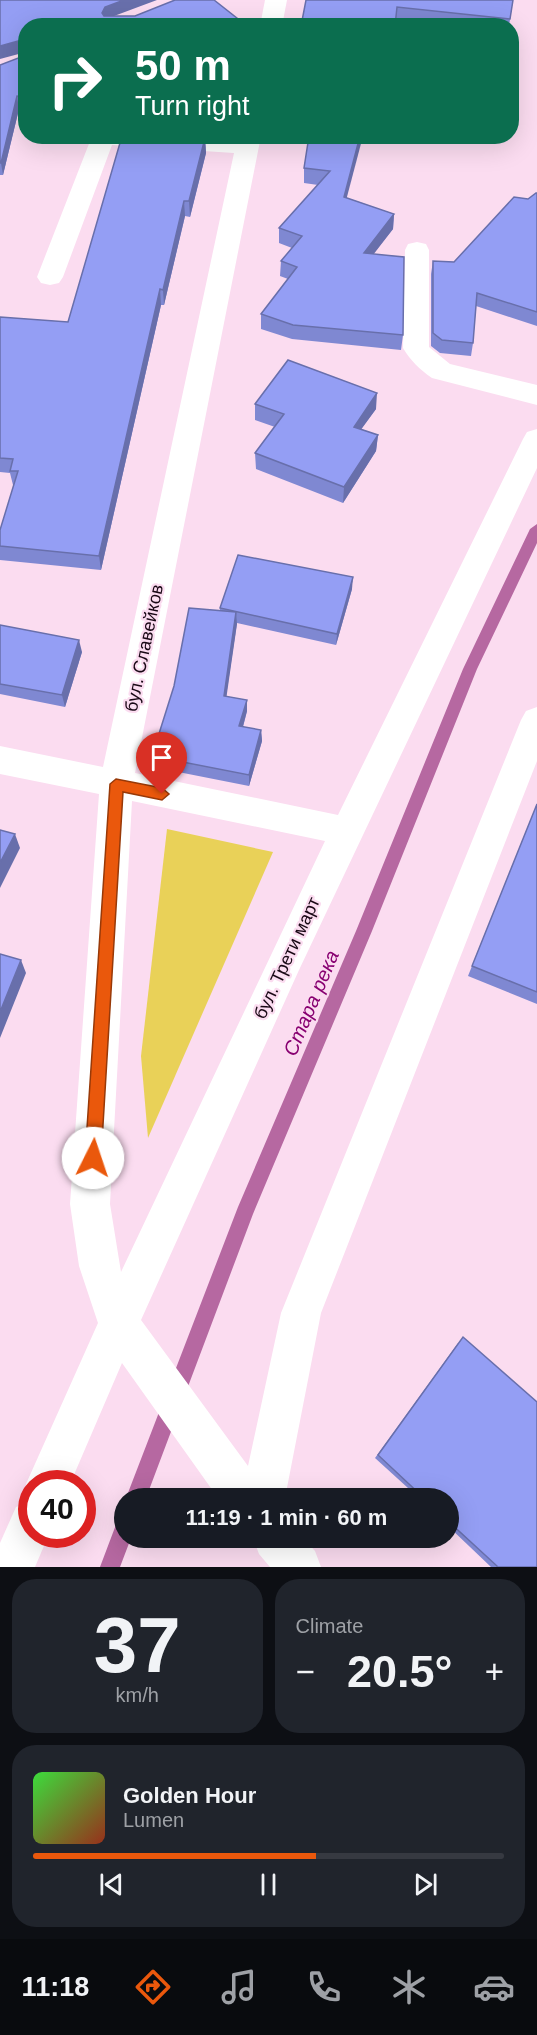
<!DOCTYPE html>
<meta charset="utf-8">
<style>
body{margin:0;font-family:Arial,sans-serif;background:#20242c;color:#f1f3f6;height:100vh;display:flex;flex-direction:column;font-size:22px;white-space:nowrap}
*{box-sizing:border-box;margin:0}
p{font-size:20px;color:#9ea1a6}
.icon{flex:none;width:33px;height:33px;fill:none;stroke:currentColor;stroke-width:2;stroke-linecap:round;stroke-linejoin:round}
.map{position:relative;height:1567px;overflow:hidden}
.sheet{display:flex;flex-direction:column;gap:12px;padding:12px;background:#0d0f14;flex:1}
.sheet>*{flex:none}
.banner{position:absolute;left:18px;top:18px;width:501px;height:126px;border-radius:24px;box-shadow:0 6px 24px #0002;background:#0b6e4f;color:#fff;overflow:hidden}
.speed{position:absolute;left:18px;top:1470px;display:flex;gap:12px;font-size:30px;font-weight:700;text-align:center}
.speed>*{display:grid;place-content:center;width:78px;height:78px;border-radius:50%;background:#171b24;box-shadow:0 6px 24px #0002;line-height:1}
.speed .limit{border:9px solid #d22;background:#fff;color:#111}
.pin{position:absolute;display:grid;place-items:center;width:51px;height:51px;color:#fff;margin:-62px -26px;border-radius:50% 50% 50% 0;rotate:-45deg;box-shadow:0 0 6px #0007}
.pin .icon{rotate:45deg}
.me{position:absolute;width:66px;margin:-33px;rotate:4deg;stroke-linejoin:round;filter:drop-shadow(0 0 4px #0008)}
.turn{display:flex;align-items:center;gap:21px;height:126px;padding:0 18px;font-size:27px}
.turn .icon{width:78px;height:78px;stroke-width:2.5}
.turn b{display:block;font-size:42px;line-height:51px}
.big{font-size:45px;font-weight:800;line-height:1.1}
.sheet .widget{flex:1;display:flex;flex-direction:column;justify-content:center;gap:9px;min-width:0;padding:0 21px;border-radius:24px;background:#20242c}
.sheet .dial{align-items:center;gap:0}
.dial b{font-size:78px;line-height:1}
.song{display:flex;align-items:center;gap:18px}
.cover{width:72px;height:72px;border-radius:9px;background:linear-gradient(135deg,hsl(120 70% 55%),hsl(10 70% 35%))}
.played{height:6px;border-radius:3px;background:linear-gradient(90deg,#ea580c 60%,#363941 60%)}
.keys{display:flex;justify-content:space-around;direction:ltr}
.heat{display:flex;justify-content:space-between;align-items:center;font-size:33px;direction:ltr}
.sheet .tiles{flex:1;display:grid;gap:12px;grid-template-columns:1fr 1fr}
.widget:last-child{grid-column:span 2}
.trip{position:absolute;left:114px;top:1488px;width:345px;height:60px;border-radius:30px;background:#171b24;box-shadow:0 6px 24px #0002;font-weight:800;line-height:60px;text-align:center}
.tab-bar{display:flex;height:96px;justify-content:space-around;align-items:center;background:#090b0e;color:#9ea1a6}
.tab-bar .icon{width:42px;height:42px}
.tab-bar .selected{color:#ea580c}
.tab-bar b{font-size:27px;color:#f1f3f6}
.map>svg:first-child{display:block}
.green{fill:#e9d158}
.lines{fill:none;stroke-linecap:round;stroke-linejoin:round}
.stream{fill:#b668a1;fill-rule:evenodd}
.minor{fill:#fff;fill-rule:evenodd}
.wall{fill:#7f88d2}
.shaded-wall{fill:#686fab}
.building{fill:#949ef4;stroke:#686fab;stroke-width:1.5}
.route{fill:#ea580c;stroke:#983908;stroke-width:1.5}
.labels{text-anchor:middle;stroke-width:4.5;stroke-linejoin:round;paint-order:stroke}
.street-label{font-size:18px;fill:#190815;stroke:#fbdcf0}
.water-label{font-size:20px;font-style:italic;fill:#880171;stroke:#fbdcf0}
</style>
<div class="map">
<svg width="537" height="1567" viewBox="0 0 537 1567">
<rect width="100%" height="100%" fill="#fbdcf0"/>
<polygon class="green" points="167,829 273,852 148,1138 141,1056"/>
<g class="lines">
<g class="stream">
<polygon points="537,524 537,543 477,669 372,931 253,1214 146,1498 126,1498 238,1207 356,931 463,669 530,529"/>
<polygon points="124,1519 124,1538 131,1538 120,1567 100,1567 117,1522"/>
</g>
<g class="minor">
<polygon points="265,0 287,0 282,26 260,26"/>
<path d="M 92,136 L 237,139 L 237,136 L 261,136 L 135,773 L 338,815 L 523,439 L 527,432 L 537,429 L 537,468 L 299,970 L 141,1320 L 248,1466 L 281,1313 L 521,720 L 526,711 L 537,707 L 537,761 L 321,1313 L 285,1498 L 218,1498 L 122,1363 L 70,1484 L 32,1484 L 32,1497 L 26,1484 L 98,1323 L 79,1266 L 70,1204 L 99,794 L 0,774 L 0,746 L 103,767 L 234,153 L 112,145 L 63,277 L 59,283 L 50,285 L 41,283 L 37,277 ZM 132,801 L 325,841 L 121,1272 L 110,1204 Z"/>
<path d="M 417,242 L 426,244 L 429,250 L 429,347 L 450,364 L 537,385 L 537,405 L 432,378 C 419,369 411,361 403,348 L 405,250 L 408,244 Z"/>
<polygon points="32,1501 32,1534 49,1534 35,1567 0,1567 0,1543 16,1507"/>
<polygon points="253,1538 303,1538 315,1551 321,1567 270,1567 259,1554"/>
</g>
</g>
<g class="wall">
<polygon points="306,0 513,0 509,26 425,26 396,22"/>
<polygon points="26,55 26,109 19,109 3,175 0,175 0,65"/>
<polygon points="309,136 347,198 394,214 393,229 373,254 403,335 401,350 292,339 261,329 261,314 288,279 280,276 281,261 292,248 279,243 279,228 318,185 304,183 304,168"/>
<polygon points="205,138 206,153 190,217 185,216 164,305 161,305 101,570 0,560 0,530 14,485 13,485 10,473 0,472 0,317 68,322"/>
<polygon points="537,193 537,326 476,306 473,343 471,356 440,353 431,346 431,274 433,261 454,262 528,199"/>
<polygon points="255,404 376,409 361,429 378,435 376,451 343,503 256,469 255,453 275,427 255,420"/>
<polygon points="352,589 336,645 237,623 226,696 247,711 243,727 261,730 262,741 249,786 153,767 152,756 220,611 220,608"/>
<polygon points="0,625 82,652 65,707 0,694"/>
<polygon points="537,804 537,1004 468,976"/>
<polygon points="458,1343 537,1567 491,1567 448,1526 448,1498 419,1498 375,1458"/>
</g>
<g class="shaded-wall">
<polygon points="124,0 157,0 106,19 102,13 105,7"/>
<polygon points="25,39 26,52 0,59 0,46"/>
<polygon points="17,96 19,109 3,175 1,163"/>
<polygon points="360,136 363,136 343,212 344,197"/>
<polygon points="205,138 206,153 190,217 189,201"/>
<polygon points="184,201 185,216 164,305 163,290"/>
<polygon points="394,214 393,229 363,268 364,253"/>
<polygon points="160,289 161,305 101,570 99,556"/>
<polygon points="377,393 376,409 352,442 354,427"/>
<polygon points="378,435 376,451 343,503 344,487"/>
<polygon points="353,577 352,589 336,645 337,634"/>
<polygon points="236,612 237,624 225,707 224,696"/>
<polygon points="79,640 82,652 65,707 62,695"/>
<polygon points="247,700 247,711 240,737 239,726"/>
<polygon points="261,730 262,741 249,786 249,775"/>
<polygon points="15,834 20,848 0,888 0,863"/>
<polygon points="21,960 26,973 0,1038 0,1012"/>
</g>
<g class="building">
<polygon points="0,0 124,0 105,7 102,13 104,16 135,16 175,0 214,0 247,26 26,26 26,40 25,39 0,46"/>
<polygon points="306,0 513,0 510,19 397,7 395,26 301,26"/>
<polygon points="26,55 26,97 17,96 1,163 0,163 0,65"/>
<polygon points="122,136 184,136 205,138 189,201 184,201 163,290 160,289 99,556 0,546 0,530 18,471 10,471 13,459 0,458 0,317 68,322"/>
<polygon points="309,136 360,136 344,197 394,214 364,253 404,257 403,335 293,325 261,314 297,267 281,261 302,236 279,228 330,171 304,168"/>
<polygon points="536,193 537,193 537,312 477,293 473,343 442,340 433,333 433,261 454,262 514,197 528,199"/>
<polygon points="288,360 377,393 354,427 378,435 344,487 255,453 284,414 255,404"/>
<polygon points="238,555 353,577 337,634 220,608"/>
<polygon points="189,608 236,612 224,696 247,700 239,726 261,730 249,775 152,756 174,686"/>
<polygon points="0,625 79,640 62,695 0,684"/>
<polygon points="537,804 537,992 472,966"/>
<polygon points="0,830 15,834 0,863"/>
<polygon points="0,954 21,960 0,1012"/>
<polygon points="463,1337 537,1402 537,1567 497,1567 497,1566 448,1521 448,1498 424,1498 378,1455"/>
</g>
<polygon class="route" points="116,779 162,788 169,794 162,800 123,792 101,1158 99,1163 93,1166 87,1163 85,1158 110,784"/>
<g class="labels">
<g class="street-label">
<text transform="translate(144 648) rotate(-78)" y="6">бул. Славейков</text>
<text transform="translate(287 958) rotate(-65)" y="6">бул. Трети март</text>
</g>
<g class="water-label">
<text transform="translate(311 1003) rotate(-67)" y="7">Стара река</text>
</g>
</g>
</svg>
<div class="speed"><div class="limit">40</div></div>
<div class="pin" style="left:162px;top:794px;background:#d93025"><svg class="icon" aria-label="arrive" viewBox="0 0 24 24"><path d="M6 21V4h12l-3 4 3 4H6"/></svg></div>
<svg class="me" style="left:93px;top:1158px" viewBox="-20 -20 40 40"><circle r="19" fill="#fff"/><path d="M0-13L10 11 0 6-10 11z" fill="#ea580c"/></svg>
<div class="trip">11:19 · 1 min · 60 m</div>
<div class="banner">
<div class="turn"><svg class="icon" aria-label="right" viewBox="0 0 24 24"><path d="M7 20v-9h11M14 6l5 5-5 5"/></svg><div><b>50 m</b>Turn right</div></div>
</div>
</div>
<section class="sheet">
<div class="tiles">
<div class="widget dial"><b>37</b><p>km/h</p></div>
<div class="widget"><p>Climate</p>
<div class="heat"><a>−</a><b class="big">20.5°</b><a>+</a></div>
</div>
<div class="widget">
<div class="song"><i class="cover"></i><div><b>Golden Hour</b><p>Lumen</p></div></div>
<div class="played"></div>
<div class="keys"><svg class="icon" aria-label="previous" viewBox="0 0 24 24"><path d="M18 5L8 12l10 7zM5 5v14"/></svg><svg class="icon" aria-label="pause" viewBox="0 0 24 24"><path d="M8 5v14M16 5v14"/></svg><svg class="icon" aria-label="next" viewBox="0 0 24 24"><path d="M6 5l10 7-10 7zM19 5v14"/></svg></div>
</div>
</div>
</section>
<nav class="tab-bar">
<b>11:18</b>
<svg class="icon selected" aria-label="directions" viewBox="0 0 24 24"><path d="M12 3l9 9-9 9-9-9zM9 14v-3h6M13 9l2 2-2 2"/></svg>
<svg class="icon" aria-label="music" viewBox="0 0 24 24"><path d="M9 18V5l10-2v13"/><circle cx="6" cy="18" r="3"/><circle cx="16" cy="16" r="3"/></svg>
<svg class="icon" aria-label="phone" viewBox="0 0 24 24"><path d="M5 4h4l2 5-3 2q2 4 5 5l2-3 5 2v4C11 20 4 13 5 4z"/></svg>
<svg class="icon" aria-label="climate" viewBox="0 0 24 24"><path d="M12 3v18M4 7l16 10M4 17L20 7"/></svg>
<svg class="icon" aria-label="car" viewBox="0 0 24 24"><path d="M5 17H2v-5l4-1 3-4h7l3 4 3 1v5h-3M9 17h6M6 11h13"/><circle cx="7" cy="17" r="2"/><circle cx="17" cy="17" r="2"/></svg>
</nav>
